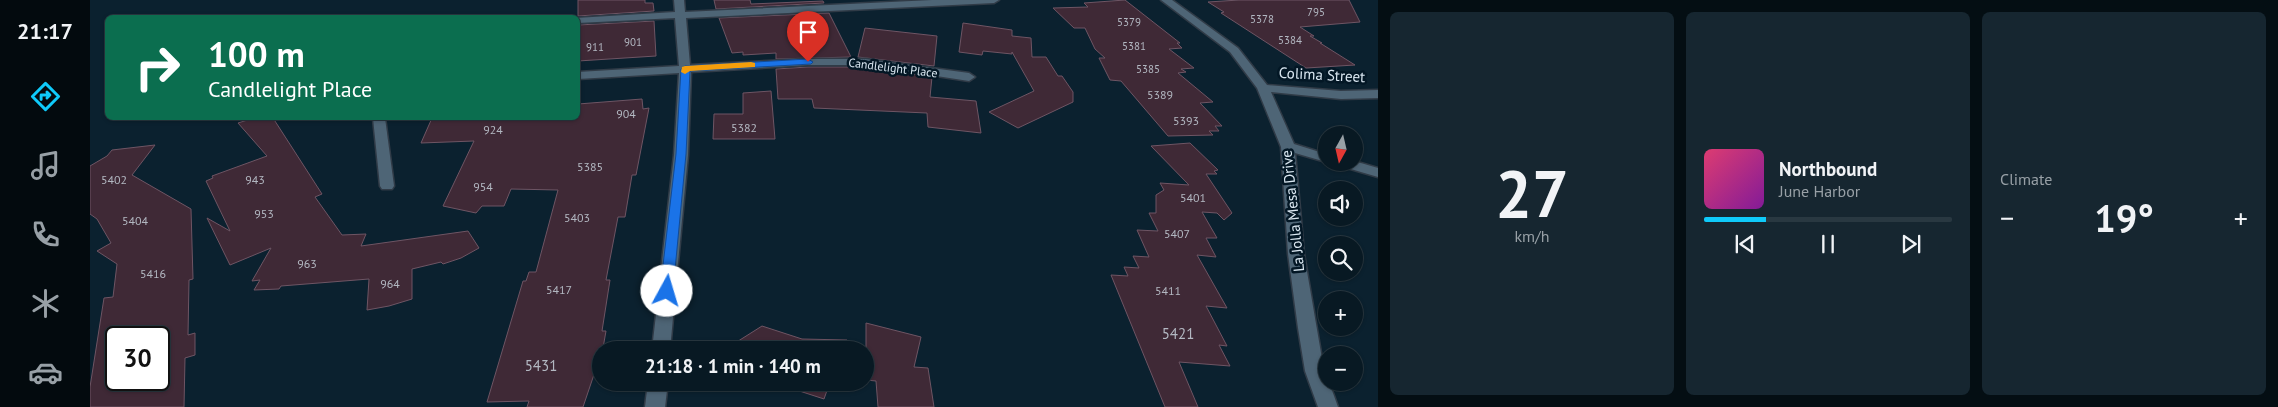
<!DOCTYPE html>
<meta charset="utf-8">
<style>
body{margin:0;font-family:"PT Sans",sans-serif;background:#162630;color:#f1f3f6;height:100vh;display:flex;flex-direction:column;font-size:19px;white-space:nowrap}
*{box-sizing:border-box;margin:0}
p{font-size:16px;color:#98a0a6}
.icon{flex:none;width:28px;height:28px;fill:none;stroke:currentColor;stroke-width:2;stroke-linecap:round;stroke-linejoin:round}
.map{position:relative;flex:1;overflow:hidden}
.sheet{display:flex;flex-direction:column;gap:12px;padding:12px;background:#040e13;width:900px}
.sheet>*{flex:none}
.hud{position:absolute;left:15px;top:15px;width:475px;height:105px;border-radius:8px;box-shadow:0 1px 4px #0004,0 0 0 1px #293841;background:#0b6e4f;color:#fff;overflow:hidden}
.needle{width:32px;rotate:188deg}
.fabs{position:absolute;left:1228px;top:126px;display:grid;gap:10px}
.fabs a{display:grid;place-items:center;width:45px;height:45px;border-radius:50%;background:#081923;box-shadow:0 1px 4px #0004,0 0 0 1px #293841;font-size:25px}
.speed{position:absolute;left:15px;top:326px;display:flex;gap:10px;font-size:25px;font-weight:700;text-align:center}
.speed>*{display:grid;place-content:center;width:65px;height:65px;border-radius:50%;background:#081923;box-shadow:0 1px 4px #0004,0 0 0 1px #293841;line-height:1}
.speed .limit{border:2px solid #111;border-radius:8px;background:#fff;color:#111}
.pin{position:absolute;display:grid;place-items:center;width:42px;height:42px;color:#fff;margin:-51px -21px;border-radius:50% 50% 50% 0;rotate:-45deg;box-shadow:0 0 5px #0007}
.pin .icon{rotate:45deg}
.me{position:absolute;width:55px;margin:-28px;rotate:6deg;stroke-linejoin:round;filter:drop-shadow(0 0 4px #0008)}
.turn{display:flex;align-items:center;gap:18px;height:105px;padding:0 20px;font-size:22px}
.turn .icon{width:65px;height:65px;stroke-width:2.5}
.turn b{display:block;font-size:35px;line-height:42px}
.big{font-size:38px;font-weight:700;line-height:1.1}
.sheet .card{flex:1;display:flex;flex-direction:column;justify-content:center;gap:8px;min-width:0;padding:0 18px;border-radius:8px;background:#162630}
.sheet .dial{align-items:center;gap:0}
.dial b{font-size:65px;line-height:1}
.song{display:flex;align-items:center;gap:15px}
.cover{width:60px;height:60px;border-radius:8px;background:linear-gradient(135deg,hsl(340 70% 55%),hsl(290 70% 35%))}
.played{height:5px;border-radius:2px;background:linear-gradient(90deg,#0fcafa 25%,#293841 25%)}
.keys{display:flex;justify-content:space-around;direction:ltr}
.heat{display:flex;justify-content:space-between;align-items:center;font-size:28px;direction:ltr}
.sheet .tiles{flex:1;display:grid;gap:12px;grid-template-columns:repeat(3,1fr)}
.trip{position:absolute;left:502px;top:341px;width:282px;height:50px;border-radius:25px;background:#081923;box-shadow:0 1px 4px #0004,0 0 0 1px #293841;font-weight:700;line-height:50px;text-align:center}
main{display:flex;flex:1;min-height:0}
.tabs{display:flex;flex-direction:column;width:90px;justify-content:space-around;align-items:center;background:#030a0e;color:#98a0a6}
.tabs .icon{width:35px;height:35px}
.tabs .on{color:#0fcafa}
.tabs b{font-size:22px;color:#f1f3f6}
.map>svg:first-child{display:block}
.building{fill:#3f2936;stroke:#6e5564;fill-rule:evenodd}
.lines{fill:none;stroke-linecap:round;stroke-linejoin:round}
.minor-casing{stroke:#303b47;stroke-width:3}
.minor{fill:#4e6576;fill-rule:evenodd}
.route{fill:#1a73e8;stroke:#114b97}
.slow{fill:#f59e0b}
.labels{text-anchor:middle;stroke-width:5;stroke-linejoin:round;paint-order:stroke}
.far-number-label{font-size:11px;fill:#b3b8c2}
.far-street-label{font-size:12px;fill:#dae7f1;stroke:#031725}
.number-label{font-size:12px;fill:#b3b8c2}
.street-label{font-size:15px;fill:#dae7f1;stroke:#031725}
.near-number-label{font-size:15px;fill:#b3b8c2}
</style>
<main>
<nav class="tabs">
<b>21:17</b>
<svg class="icon on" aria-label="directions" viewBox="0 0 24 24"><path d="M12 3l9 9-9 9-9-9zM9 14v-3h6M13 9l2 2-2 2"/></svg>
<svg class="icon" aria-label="music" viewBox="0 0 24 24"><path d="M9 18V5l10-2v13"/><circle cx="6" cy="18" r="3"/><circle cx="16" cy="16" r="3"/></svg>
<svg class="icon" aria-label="phone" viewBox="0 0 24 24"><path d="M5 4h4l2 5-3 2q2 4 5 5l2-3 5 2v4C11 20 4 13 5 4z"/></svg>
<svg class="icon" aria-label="climate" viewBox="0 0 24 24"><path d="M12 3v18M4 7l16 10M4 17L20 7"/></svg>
<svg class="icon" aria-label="car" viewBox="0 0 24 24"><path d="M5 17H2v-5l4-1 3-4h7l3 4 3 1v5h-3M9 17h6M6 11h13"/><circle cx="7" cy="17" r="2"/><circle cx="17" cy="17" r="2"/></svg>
</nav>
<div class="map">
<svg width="1288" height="407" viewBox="0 0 1288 407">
<rect width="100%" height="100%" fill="#0b212f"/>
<g class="building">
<polygon points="488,0 555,0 555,3 563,3 564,11 488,16"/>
<polygon points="624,0 660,0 661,4 733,1 734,3 626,9"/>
<polygon points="1035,0 1090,43 1087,43 1092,48 1079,49 1104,68 1091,69 1096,72 1088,73 1123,102 1110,103 1132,126 1125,126 1129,131 1119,131 1123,135 1078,136 1031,81 1020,80 1009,58 1015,58 1005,49 995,28 984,28 963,8 998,7 994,3"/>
<polygon points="1149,0 1259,0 1270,22 1210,27 1224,36 1220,36 1232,43 1230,43 1265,65 1216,68 1131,13 1134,12 1118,2"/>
<polygon points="739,13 761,57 686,59 686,53 653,55 653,52 642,53 629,18"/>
<polygon points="564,21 566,56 488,61 488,25"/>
<polygon points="873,23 922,30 922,36 941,38 942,57 956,57 968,76 972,76 983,92 983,102 928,128 899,112 944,91 922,52 922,54 893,51 892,55 869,52"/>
<polygon points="775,28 847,36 844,66 768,57"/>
<polygon points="718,67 775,67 842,77 840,97 886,101 891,133 838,127 837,113 724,108 722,99 688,99 686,69"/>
<polygon points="681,91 685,139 623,139 624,114 653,114 653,93"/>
<polygon points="552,99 553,109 559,108 546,175 542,175 535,217 528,217 516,280 520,280 512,331 516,331 513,348 493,407 437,407 439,401 397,402 433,281 436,281 439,272 446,272 468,190 421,189 414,206 392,206 386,213 353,206 384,141 331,143 342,118 488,118 488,104"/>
<polygon points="164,118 183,118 232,194 225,197 252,235 276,234 271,246 378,231 389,248 371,258 353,264 351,262 322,269 322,299 299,306 277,310 279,279 191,286 189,289 164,290 170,280 162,281 181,248 140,265 117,218 140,231 116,181 123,178 122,176 177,156 148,123"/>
<polygon points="1100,143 1128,170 1124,171 1127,174 1116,174 1142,213 1134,220 1127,213 1112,212 1127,238 1116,238 1126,257 1107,255 1137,308 1116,306 1137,346 1129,345 1140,366 1089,362 1108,407 1075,407 1021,275 1038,276 1034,267 1049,268 1043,256 1059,257 1047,230 1068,231 1059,213 1066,213 1066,195 1074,190 1070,183 1099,185 1061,146"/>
<path d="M 65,145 L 42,175 L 101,209 L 103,279 L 99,280 L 98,335 L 105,333 L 105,355 L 95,358 L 94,407 L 0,407 L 0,387 L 14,298 L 23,297 L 27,264 L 7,251 L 21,243 L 7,219 L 0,214 L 0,166 L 17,156 L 22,150 ZM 26,338 L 69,338 L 69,380 L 26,380 Z"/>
<polygon points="776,323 831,337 824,367 838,368 844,407 788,407 786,381 776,380"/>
<polygon points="672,326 712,339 757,340 753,350 634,350"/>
<polygon points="692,382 740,382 734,399 691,385"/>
</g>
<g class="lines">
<g class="minor-casing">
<g id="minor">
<polygon points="584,0 594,0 595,12 842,0 909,0 904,3 596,18 600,65 718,59 775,59 879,73 885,77 879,81 775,65 718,65 601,72 598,155 580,350 562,350 584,155 589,73 488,79 488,72 589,66 585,18 488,23 488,18 486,18 585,12"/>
<polygon points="1071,0 1082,0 1148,48 1177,85 1251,91 1288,90 1288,98 1251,99 1181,92 1204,144 1236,154 1236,162 1205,153 1214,254 1236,382 1239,382 1248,407 1228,407 1215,371 1208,328 1198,254 1191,147 1167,88 1140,52"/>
<polygon points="283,118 295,118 304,186 302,189 292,189 290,186"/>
<polygon points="1264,161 1288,168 1288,177 1247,165 1245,162"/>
<polygon points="558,382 578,382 575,407 555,407"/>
</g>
</g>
<use href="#minor" class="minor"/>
</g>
<polygon class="route" points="718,59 723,62 721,64 600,71 596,154 583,291 581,295 572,295 570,291 586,154 591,69 595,66"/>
<polygon class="slow" points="661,62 665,63 665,67 600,71 595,74 591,72 592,67 595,66"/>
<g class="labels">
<g class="far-number-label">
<text x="1226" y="16">795</text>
<text x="1172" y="23">5378</text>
<text x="1039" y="26">5379</text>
<text x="1200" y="44">5384</text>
<text x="543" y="46">901</text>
<text x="1044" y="50">5381</text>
<text x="505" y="51">911</text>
<text x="1058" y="73">5385</text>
</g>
<g class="far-street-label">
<text transform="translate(803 68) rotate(7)" y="4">Candlelight Place</text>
</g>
<g class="number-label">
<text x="1070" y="99">5389</text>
<text x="536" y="118">904</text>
<text x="1096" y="125">5393</text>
<text x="654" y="132">5382</text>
<text x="403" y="134">924</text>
<text x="500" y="171">5385</text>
<text x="24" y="184">5402</text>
<text x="165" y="184">943</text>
<text x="393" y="191">954</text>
<text x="1103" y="202">5401</text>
<text x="174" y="218">953</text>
<text x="487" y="222">5403</text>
<text x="45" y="225">5404</text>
<text x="1087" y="238">5407</text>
<text x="217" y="268">963</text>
<text x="63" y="278">5416</text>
<text x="300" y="288">964</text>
<text x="469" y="294">5417</text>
<text x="1078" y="295">5411</text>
</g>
<g class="street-label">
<text transform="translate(1232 75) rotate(3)" y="5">Colima Street</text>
<text transform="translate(1203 211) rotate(-96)" y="5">La Jolla Mesa Drive</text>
</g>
<g class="near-number-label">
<text x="1088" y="339">5421</text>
<text x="451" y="371">5431</text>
</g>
</g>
</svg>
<div class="fabs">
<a><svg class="needle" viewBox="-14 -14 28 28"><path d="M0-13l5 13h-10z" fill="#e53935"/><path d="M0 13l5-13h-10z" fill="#98a0a6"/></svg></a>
<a><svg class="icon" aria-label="sound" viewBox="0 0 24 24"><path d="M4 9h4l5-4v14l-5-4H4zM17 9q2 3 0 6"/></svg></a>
<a><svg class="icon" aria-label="search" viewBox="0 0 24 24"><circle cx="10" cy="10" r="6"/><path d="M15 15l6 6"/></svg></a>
<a>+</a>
<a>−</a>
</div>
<div class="speed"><div class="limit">30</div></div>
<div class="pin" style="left:718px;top:62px;background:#d93025"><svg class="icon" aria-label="arrive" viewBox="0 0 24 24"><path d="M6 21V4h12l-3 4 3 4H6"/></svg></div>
<svg class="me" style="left:577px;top:291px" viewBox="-20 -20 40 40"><circle r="19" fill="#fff"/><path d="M0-13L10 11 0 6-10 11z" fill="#1a73e8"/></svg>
<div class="trip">21:18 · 1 min · 140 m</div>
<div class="hud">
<div class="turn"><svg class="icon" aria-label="right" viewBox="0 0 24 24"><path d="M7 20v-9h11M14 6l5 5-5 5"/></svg><div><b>100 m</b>Candlelight Place</div></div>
</div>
</div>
<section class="sheet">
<div class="tiles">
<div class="card dial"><b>27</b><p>km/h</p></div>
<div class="card">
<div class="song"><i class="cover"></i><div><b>Northbound</b><p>June Harbor</p></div></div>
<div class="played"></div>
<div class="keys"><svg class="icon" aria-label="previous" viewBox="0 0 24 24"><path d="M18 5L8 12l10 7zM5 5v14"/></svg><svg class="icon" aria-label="pause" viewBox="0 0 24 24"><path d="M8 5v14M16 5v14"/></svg><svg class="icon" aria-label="next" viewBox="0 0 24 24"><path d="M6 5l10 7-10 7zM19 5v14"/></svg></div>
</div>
<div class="card"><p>Climate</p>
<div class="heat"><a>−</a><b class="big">19°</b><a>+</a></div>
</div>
</div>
</section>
</main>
